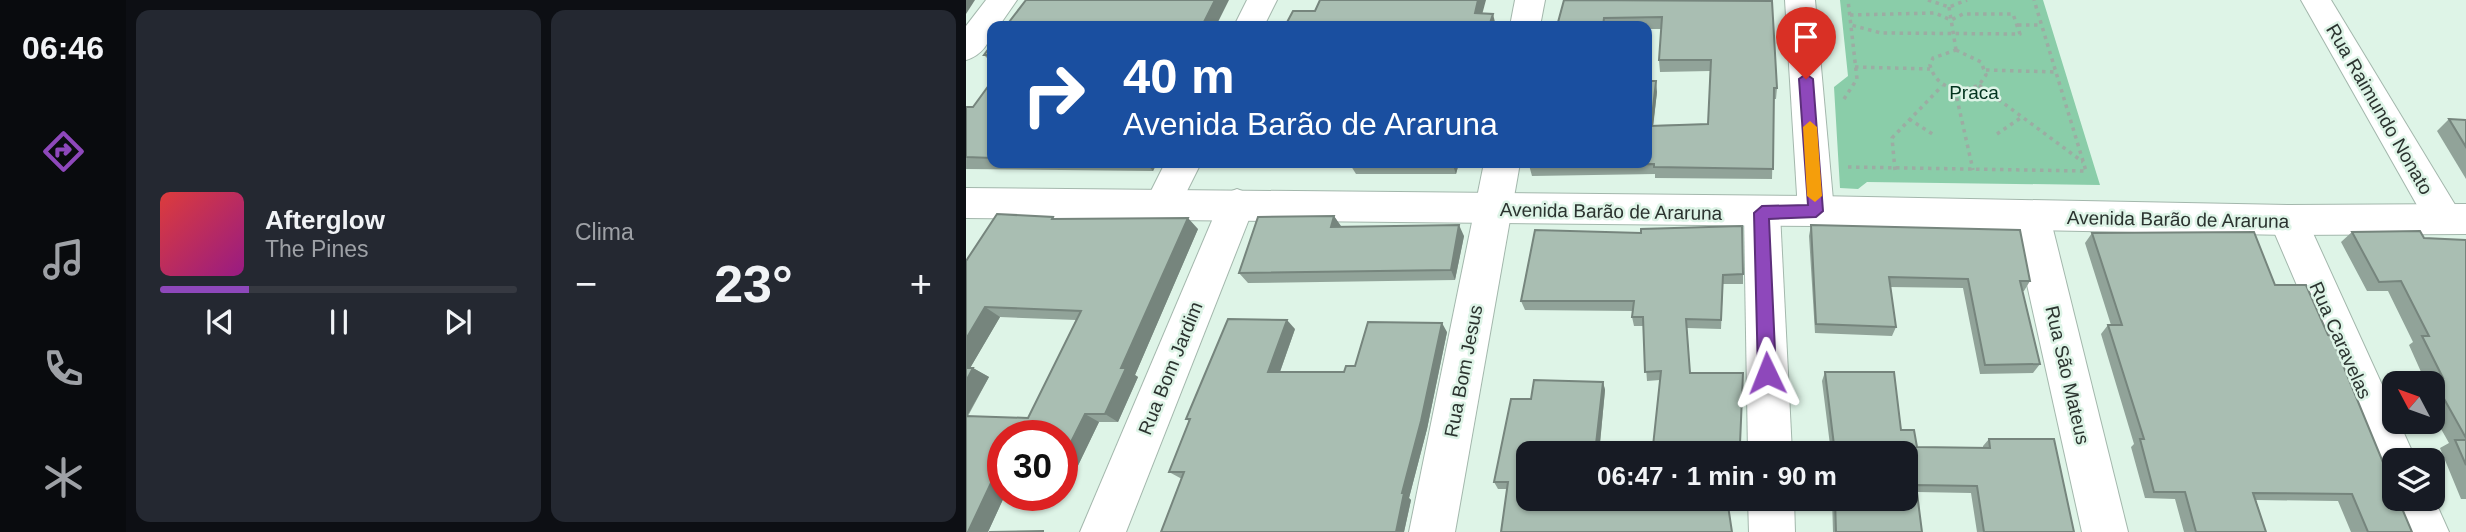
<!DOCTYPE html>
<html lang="pt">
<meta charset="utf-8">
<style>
body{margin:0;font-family:Helvetica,sans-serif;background:#242831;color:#f1f3f6;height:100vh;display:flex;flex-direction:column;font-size:26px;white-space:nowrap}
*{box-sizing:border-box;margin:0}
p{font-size:23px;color:#9ea1a6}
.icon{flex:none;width:38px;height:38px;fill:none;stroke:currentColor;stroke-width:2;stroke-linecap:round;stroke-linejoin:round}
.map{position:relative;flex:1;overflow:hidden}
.details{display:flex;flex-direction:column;gap:10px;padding:10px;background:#0d0f14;width:840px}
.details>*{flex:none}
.top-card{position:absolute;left:21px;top:21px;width:665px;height:147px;border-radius:14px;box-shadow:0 2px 5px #0004;background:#1a4fa0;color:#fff;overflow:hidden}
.needle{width:46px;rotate:311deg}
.controls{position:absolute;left:1416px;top:371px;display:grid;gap:14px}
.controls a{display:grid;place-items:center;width:63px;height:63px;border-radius:14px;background:#171b24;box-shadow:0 2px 5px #0004;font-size:35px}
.speed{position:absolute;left:21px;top:420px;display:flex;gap:14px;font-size:35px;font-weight:700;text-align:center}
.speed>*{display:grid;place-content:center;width:91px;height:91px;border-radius:50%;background:#171b24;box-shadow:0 2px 5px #0004;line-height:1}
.speed .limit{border:10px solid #d22;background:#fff;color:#111}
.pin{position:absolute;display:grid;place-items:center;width:60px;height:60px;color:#fff;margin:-72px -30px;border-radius:50% 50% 50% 0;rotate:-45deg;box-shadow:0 0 7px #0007}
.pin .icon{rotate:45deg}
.me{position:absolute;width:77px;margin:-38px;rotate:358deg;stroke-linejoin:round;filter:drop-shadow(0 0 5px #0008)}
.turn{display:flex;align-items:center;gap:24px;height:147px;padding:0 21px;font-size:32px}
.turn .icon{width:91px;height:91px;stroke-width:2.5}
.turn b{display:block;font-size:49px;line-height:60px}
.big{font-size:52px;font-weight:600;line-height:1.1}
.details .tile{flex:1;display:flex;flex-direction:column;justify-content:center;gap:10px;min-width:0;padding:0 24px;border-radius:14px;background:#242831}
.song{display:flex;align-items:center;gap:21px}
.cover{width:84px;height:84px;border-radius:10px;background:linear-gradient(135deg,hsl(0 70% 55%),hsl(310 70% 35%))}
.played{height:7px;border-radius:4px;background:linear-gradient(90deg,#8e48bb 25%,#363941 25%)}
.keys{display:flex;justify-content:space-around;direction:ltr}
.heat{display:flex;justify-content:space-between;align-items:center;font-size:38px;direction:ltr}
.details .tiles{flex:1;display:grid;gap:10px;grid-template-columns:repeat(2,1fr)}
.trip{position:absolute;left:550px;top:441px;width:402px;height:70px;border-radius:14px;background:#171b24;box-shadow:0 2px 5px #0004;font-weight:600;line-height:70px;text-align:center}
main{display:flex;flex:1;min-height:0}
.tabs{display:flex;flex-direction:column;width:126px;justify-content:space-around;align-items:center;background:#090b0e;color:#9ea1a6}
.tabs .icon{width:49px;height:49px}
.tabs .current{color:#8e48bb}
.tabs b{font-size:32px;color:#f1f3f6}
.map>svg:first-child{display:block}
.green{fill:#8acda9}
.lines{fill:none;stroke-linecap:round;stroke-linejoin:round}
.minor-casing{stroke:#a3b7ac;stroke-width:2}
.tertiary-casing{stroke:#a3b7ac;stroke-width:2}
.path{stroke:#9caca3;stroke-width:3.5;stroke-dasharray:3.5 4.5;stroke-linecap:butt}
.minor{fill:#fff;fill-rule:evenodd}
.tertiary{fill:#fff;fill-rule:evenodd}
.wall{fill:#91a399;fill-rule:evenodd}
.shaded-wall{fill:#76857d}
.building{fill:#a9beb2;stroke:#76857d;stroke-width:2}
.route{fill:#8e48bb;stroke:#5c2f7a;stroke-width:2}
.slow{fill:#f59e0b}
.labels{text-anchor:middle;stroke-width:5;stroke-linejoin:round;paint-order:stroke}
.park-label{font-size:19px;fill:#02341f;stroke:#def4e7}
.street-label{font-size:19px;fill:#2b332f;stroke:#def4e7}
</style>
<main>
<nav class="tabs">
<b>06:46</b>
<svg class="icon current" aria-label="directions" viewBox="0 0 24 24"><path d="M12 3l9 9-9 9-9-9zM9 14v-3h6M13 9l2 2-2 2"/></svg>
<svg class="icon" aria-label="music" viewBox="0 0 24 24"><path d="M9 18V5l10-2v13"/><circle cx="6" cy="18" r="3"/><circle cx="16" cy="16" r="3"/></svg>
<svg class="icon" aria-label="phone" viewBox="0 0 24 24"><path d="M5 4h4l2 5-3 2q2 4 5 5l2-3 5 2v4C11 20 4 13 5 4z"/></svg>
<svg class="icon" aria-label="climate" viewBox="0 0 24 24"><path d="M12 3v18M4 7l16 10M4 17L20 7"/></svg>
</nav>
<section class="details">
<div class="tiles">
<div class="tile">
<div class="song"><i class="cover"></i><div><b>Afterglow</b><p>The Pines</p></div></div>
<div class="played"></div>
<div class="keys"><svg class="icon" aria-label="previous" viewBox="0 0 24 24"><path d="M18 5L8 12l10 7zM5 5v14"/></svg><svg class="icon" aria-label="pause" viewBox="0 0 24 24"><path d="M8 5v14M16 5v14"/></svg><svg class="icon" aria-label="next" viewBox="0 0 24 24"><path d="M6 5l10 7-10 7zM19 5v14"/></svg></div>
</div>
<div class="tile"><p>Clima</p>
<div class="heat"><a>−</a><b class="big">23°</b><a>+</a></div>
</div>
</div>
</section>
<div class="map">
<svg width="1500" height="532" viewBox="0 0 1500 532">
<rect width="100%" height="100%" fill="#def4e7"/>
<polygon class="green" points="874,0 1077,0 1134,185 901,182 892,189 874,188 868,87 882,76"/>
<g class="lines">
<g class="minor-casing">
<g id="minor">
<path d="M 20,0 L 51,0 L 33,26 L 26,26 C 26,42 15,56 0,60 L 0,26 Z"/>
<polygon points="281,0 311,0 298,26 268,26"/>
<polygon points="549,0 579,0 574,26 544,26"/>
<polygon points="819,0 849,0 868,211 863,221 850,226 837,221 832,211"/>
<polygon points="1335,0 1365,0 1491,208 1497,219 1491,230 1478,234 1465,230"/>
<polygon points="199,163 235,163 210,213 197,218 184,213 179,203"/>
<polygon points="518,163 554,163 489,532 443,532"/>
<polygon points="271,189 284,194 289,204 160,532 114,532 253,204 258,194"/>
<polygon points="796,198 809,203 814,213 826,453 782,453 778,213 783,203"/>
<polygon points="1065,202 1078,206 1084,217 1162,532 1116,532 1046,217 1052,206"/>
<polygon points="1322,205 1335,209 1341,220 1428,411 1428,422 1433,422 1450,460 1428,460 1428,481 1412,475 1303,220 1309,209"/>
<polygon points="1428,485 1428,499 1466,499 1466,494 1483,532 1436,532 1422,499"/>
<polygon points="782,499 828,499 829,532 783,532"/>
</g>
</g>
<g class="tertiary-casing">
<polygon id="tertiary" points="0,188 850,196 1322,205 1500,204 1500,234 1322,235 850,226 0,218"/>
</g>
<g class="path">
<polyline points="962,0 983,7 1001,0"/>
<polyline points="983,7 990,50"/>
<polyline points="884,15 969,13 985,20 997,14 1047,14 1054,34 915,33 885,25"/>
<polyline points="1052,25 1076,25"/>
<path d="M 990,50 L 1015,62 L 1020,75 L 1013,85 C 992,94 970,88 964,65 L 967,58 Z"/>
<polyline points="889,67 964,69"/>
<polyline points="1020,70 1090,72"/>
<polyline points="1013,85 1117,162"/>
<polyline points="989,90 1007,170"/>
<polyline points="878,99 891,79 882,0"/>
<polyline points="943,119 968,135"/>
<polyline points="1031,134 1056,117"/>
<polyline points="882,167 1120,171 1068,0"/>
<polyline points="929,170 926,138 976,86"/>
</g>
<use href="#minor" class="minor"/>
<use href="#tertiary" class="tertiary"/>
</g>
<g class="wall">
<polygon points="598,0 775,0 811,88 810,99 808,99 806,179 689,178 689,174 566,176 563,165 691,92 687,125 742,124 744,71 694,72 693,60 695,29 681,29 681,26 591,26"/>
<polygon points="26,44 26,63 18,55"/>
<polygon points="26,81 26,163 191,163 187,171 0,169 0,107 7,107"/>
<polygon points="1483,119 1500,120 1500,179 1471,131"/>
<polygon points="271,163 493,163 490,174 390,174 385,166 272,164"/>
<polygon points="368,216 375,227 498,236 489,280 282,283 273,273"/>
<path d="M 87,217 L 90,219 L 232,229 L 169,375 L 172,377 L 152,422 L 133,422 L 105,480 L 96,480 L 96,436 L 37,436 L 37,495 L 39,495 L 22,532 L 0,532 L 0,261 ZM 34,317 L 110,320 L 62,418 L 2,416 L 23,377 L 7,368 L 4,368 Z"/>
<polygon points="845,225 1064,281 1058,291 1056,291 1074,364 1067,373 1014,374 997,288 924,287 930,327 926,336 849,333 843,236"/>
<polygon points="569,230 777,274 777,284 757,284 755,329 721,328 724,373 777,373 774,451 753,450 541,489 532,489 528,482 565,399 637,382 639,390 634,444 687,446 694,380 681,381 677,326 668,326 666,317 667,311 559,310 555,301"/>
<polygon points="1386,232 1458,238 1500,240 1500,499 1495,499 1474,448 1483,443 1466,413 1466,383 1459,383 1460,383 1443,345 1447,342 1422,291 1401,291 1375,242"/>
<polygon points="1126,233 1309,285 1446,532 1385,532 1372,501 1290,500 1300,532 1218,532 1209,499 1179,498 1165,447 1168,444 1135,334 1142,325 1145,325 1119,243"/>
<polygon points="329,329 314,372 378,372 389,366 481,332 461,429 443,498 445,500 438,532 195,532 216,479 203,472 223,421 220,419"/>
<polygon points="859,372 935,430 951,447 1017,448 1017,446 1023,439 1108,532 1011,532 1005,493 951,492 956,532 867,532 866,499 940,499 940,453 865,453 856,381"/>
</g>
<g class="shaded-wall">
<polygon points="0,0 9,0 0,14"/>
<polygon points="249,0 263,0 250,26 236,26"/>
<polygon points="512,0 520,0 513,26 509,13"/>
<polygon points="527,14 530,26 523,26"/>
<polygon points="690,81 691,92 686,136 685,126"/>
<polygon points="180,163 191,163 187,171"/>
<polygon points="486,163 493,163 490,174"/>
<polygon points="368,216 375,226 372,237 365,227"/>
<polygon points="222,218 232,229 169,375 172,377 152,422 139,414 155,368"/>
<polygon points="493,225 498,236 489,280 485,270"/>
<polygon points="19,307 34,317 0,375 0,339"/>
<polygon points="321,320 329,329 311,380 302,372"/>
<polygon points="476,323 481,332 461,429 443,498 445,500 438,532 430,532 436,493"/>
<polygon points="7,368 23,377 1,416 0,422 0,381"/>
<polygon points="637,382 639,390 633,452 630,444"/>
<polygon points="119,414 133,422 105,480 96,476 96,460"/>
<polygon points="31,470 37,473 37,495 39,495 22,532 2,532"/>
</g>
<g class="building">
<polygon points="60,0 249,0 236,26 40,26"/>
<polygon points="354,0 512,0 509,13 527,14 523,26 319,26 327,11 349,11"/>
<polygon points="598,0 806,1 811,88 808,88 807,169 688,167 688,164 563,165 563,163 681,163 681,81 690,81 685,126 742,124 745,60 693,60 696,17 638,18 637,26 591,26"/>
<polygon points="26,44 26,55 18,55"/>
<polygon points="26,81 26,158 0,157 0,107 7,107"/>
<polygon points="1483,119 1500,120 1500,147"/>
<polygon points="31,214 87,217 86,219 222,218 155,368 160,368 139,414 119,414 96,460 96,436 37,436 37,471 31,470 2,532 0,532 0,416 62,418 115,311 19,307 0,339 0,261"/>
<polygon points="368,216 365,227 493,225 485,270 273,273 292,217"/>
<polygon points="845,225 1054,230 1064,281 1054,281 1074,364 1019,365 1002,279 923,277 930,327 850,324"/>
<polygon points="776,226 777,274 757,275 755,320 720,319 724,373 777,373 774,444 752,443 754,453 562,453 562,499 761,499 766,532 535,532 542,482 528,482 545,399 565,399 568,380 637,382 630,444 687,446 695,371 679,372 677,317 666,317 668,301 555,301 569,230 675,233 675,229"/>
<polygon points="1454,231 1458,238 1500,240 1500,438 1467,379 1477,378 1456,336 1463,336 1435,281 1413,282 1386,232"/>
<polygon points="1288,232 1309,285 1340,285 1362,335 1365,336 1428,489 1428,499 1432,499 1446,532 1402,532 1386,494 1287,493 1300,532 1230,532 1219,492 1188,492 1174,439 1178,439 1142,325 1156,325 1126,233"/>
<polygon points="262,319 321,320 302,372 378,372 380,366 389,366 402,322 476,323 455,421 436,493 438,493 430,532 195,532 218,472 203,472 224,419 220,419"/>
<polygon points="0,368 7,368 0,381"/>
<polygon points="859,372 928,372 935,430 948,430 951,447 1024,448 1023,439 1088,439 1108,532 1018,532 1011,486 950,485 956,532 870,532 869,499 940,499 940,453 869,453"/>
<polygon points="1489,440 1500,440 1500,465"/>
<polygon points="77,531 77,532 23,532"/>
</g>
<polygon class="route" points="840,74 847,79 857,211 850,217 803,219 810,373 801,381 792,373 788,213 796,206 842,205 833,79"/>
<polygon class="slow" points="844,121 851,127 856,196 849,202 841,196 837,127"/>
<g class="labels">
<g class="park-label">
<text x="1008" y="99">Praca</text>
</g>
<g class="street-label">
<text transform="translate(1414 109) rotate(60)" y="7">Rua Raimundo Nonato</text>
<text transform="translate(645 211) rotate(1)" y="7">Avenida Barão de Araruna</text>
<text transform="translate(1212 219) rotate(1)" y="7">Avenida Barão de Araruna</text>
<text transform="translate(1375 340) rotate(66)" y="7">Rua Caravelas</text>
<text transform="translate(204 368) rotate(-68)" y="7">Rua Bom Jardim</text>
<text transform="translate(497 371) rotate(-79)" y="7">Rua Bom Jesus</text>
<text transform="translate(1102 375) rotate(77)" y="7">Rua São Mateus</text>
</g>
</g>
</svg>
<div class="controls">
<a><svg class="needle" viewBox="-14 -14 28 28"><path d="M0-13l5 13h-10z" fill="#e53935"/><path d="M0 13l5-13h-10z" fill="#9ea1a6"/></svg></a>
<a><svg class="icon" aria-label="layers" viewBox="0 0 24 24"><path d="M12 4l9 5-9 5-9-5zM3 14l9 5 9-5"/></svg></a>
</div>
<div class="speed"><div class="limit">30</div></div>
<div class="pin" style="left:840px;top:79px;background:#d93025"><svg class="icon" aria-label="arrive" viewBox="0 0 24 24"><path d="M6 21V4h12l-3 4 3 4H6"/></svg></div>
<svg class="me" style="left:801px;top:373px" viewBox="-20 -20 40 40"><path d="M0-17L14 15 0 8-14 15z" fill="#8e48bb" stroke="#fff" stroke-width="4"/></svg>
<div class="trip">06:47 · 1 min · 90 m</div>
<div class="top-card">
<div class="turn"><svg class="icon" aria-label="right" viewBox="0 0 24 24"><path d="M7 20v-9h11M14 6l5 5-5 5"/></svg><div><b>40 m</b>Avenida Barão de Araruna</div></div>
</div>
</div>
</main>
